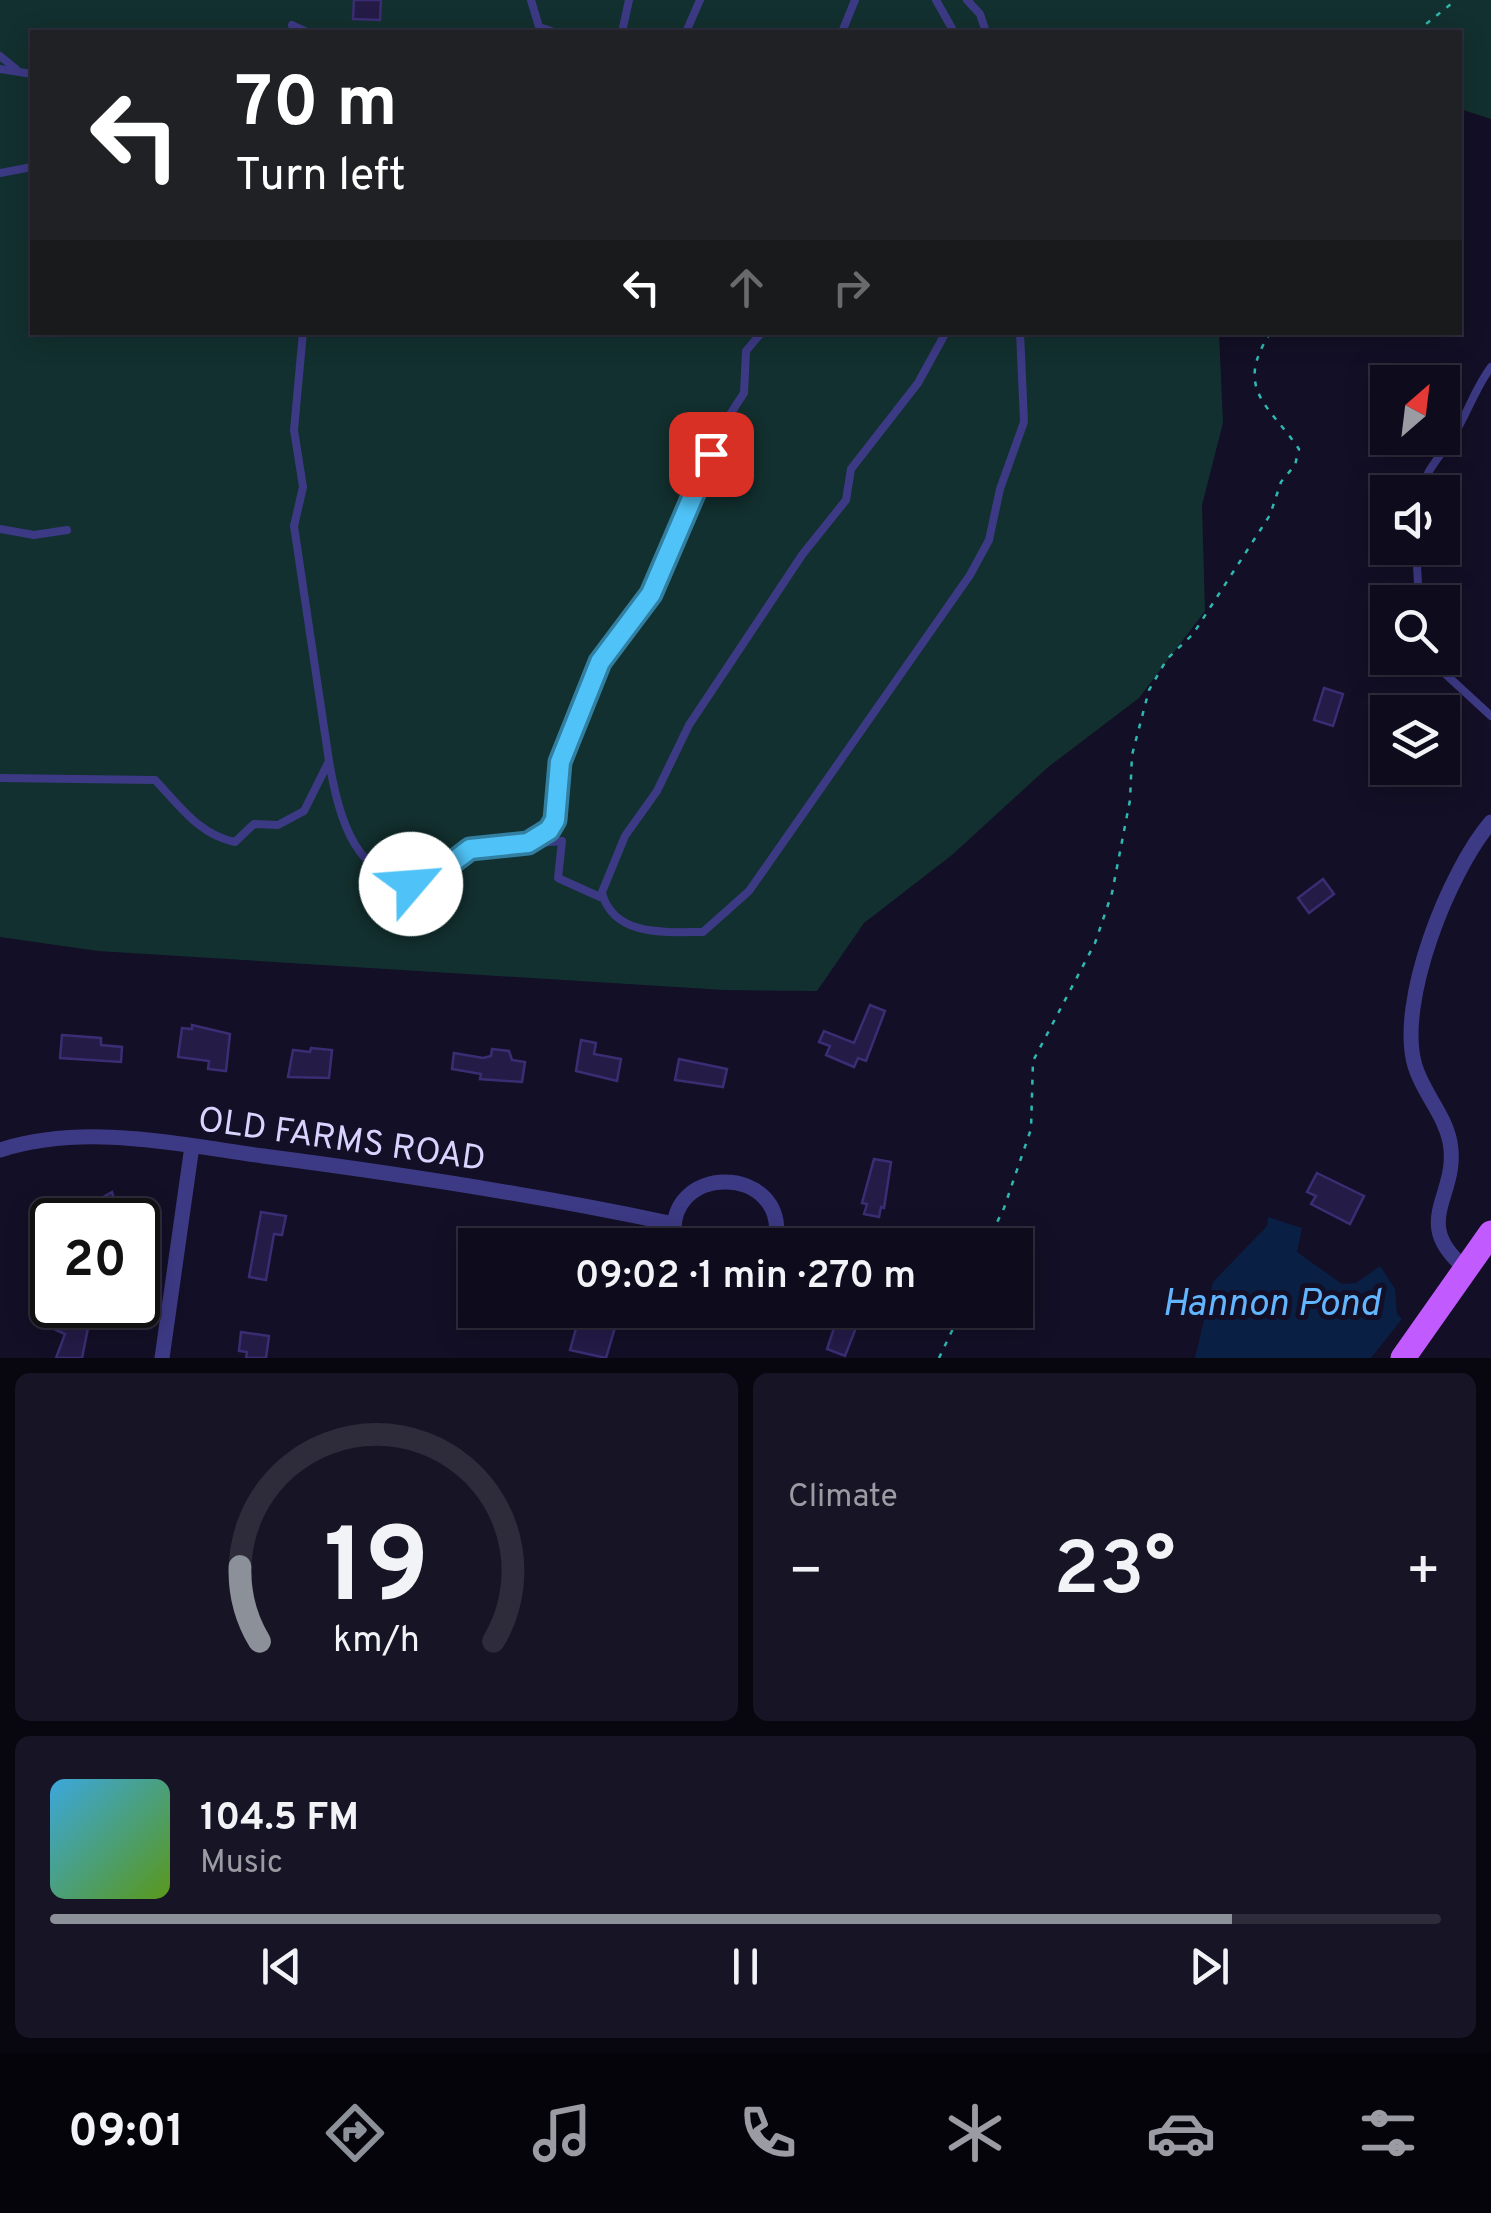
<!DOCTYPE html>
<meta charset="utf-8">
<style>
body{margin:0;font-family:Overpass,sans-serif;background:#171425;color:#f1f3f6;height:100vh;display:flex;flex-direction:column;font-size:38px;white-space:nowrap}
*{box-sizing:border-box;margin:0}
p{font-size:32px;color:#9b9ba3}
.icon{flex:none;width:55px;height:55px;fill:none;stroke:currentColor;stroke-width:2;stroke-linecap:round;stroke-linejoin:round}
.map{position:relative;height:1358px;overflow:hidden}
.panel{display:flex;flex-direction:column;gap:15px;padding:15px;background:#08060f;flex:1}
.panel>*{flex:none}
.top-card{position:absolute;left:30px;top:30px;width:1432px;height:305px;border-radius:0px;box-shadow:0 5px 25px #0003,0 0 0 2px #2e2b3b;background:#202124;color:#fff;overflow:hidden}
.needle{width:65px;rotate:28deg}
.tools{position:absolute;left:1370px;top:365px;display:grid;gap:20px}
.tools a{display:grid;place-items:center;width:90px;height:90px;border-radius:0px;background:#0e0b1c;box-shadow:0 5px 25px #0003,0 0 0 2px #2e2b3b;font-size:50px}
.speed{position:absolute;left:30px;top:1198px;display:flex;gap:20px;font-size:50px;font-weight:700;text-align:center}
.speed>*{display:grid;place-content:center;width:130px;height:130px;border-radius:50%;background:#0e0b1c;box-shadow:0 5px 25px #0003,0 0 0 2px #2e2b3b;line-height:1}
.speed .limit{border:5px solid #111;border-radius:15px;background:#fff;color:#111}
.pin{position:absolute;display:grid;place-items:center;width:85px;height:85px;color:#fff;margin:-42px;border-radius:20px;box-shadow:0 5px 15px #0006}
.me{position:absolute;width:110px;margin:-55px;rotate:63deg;stroke-linejoin:round;filter:drop-shadow(0 0 8px #0008)}
.turn{display:flex;align-items:center;gap:35px;height:210px;padding:0 40px;font-size:45px}
.turn .icon{width:130px;height:130px;stroke-width:2.5}
.turn b{display:block;font-size:70px;line-height:85px}
.lanes{display:flex;align-items:center;height:95px;padding:0 40px;background:#0003;justify-content:center;gap:50px;direction:ltr}
.lanes .off{opacity:.35}
.big{font-size:75px;font-weight:600;line-height:1.1}
.panel .card{flex:1;display:flex;flex-direction:column;justify-content:center;gap:15px;min-width:0;padding:0 35px;border-radius:15px;background:#171425}
.panel .dial{align-items:center;gap:0}
.dial svg{height:260px;overflow:visible;fill:none;stroke:#2e2b3b;stroke-width:7;stroke-linecap:round;text-anchor:middle}
.dial text{fill:#f1f3f6;stroke:none}
.song{display:flex;align-items:center;gap:30px}
.cover{width:120px;height:120px;border-radius:15px;background:linear-gradient(135deg,hsl(200 70% 55%),hsl(90 70% 35%))}
.played{height:10px;border-radius:5px;background:linear-gradient(90deg,#8c9099 85%,#2e2b3b 85%)}
.keys{display:flex;justify-content:space-around;direction:ltr}
.heat{display:flex;justify-content:space-between;align-items:center;font-size:55px;direction:ltr}
.panel .tiles{flex:1;display:grid;gap:15px;grid-template-columns:1fr 1fr}
.card:last-child{grid-column:span 2}
.trip{position:absolute;left:458px;top:1228px;width:575px;height:100px;border-radius:0px;background:#0e0b1c;box-shadow:0 5px 25px #0003,0 0 0 2px #2e2b3b;font-weight:600;line-height:100px;text-align:center}
.tabs{display:flex;height:160px;justify-content:space-around;align-items:center;background:#06040b;color:#9b9ba3}
.tabs .icon{width:70px;height:70px}
.tabs .selected{color:#8c9099}
.tabs b{font-size:45px;color:#f1f3f6}
.map>svg:first-child{display:block}
.green{fill:#12302f}
.water{fill:#0a1f44}
.building{fill:#241b47;stroke:#3b2d73;stroke-width:2.5}
.lines{fill:none;stroke-linecap:round;stroke-linejoin:round}
.path{stroke:#2fb8b0;stroke-width:2.5;stroke-dasharray:5 8;stroke-linecap:butt}
.service{stroke:#3d3a85;stroke-width:8}
.minor{stroke:#3d3a85;stroke-width:15}
.primary{stroke:#c25bff;stroke-width:25}
.route-casing{stroke:#337fa1;stroke-width:25}
.route{stroke:#4fc3f7;stroke-width:18}
.labels{text-anchor:middle;stroke-width:10;stroke-linejoin:round;paint-order:stroke}
.street-label{font-size:35px;fill:#d9d4ff;stroke:#130f26}
.water-label{font-size:38px;font-style:italic;fill:#62b6ff;stroke:#130f26}
</style>
<div class="map">
<svg width="1491" height="1358" viewBox="0 0 1491 1358">
<rect width="100%" height="100%" fill="#130f26"/>
<polygon class="green" points="0,0 1491,0 1491,119 1460,109 1460,32 32,32 32,332 1219,333 1223,423 1202,505 1205,611 1139,698 1047,768 952,855 864,923 817,991 724,990 98,951 0,937"/>
<polygon class="water" points="1268,1217 1302,1228 1297,1252 1342,1284 1356,1283 1380,1266 1395,1289 1397,1314 1402,1319 1371,1358 1195,1358 1213,1282 1267,1226"/>
<g class="building">
<polygon points="354,0 381,0 380,20 353,19"/>
<polygon points="1324,688 1343,694 1333,726 1314,720"/>
<polygon points="1323,879 1334,894 1309,913 1298,898"/>
<polygon points="870,1005 885,1011 866,1061 858,1058 854,1067 826,1055 830,1046 819,1042 824,1031 854,1043"/>
<polygon points="192,1025 230,1034 226,1071 208,1069 209,1061 178,1057 182,1028 192,1029"/>
<polygon points="62,1035 101,1038 101,1045 122,1047 121,1062 60,1058"/>
<polygon points="581,1040 596,1043 594,1054 621,1059 617,1081 576,1071"/>
<polygon points="311,1048 332,1050 329,1078 288,1077 293,1050 310,1052"/>
<polygon points="492,1049 509,1051 512,1060 525,1062 522,1082 480,1079 481,1074 452,1069 454,1053 483,1058 491,1056"/>
<polygon points="679,1059 727,1069 723,1087 675,1080"/>
<polygon points="874,1159 891,1162 884,1208 881,1207 879,1217 864,1214 867,1204 862,1203"/>
<polygon points="1317,1173 1364,1196 1350,1224 1311,1204 1316,1196 1307,1192"/>
<polygon points="112,1192 117,1209 99,1214 101,1220 62,1220"/>
<polygon points="261,1212 286,1216 282,1235 274,1234 266,1280 249,1277"/>
<polygon points="840,1310 863,1310 845,1356 827,1349"/>
<polygon points="58,1317 88,1328 82,1358 56,1358 65,1334 54,1329"/>
<polygon points="594,1317 616,1324 606,1358 570,1350 577,1325 592,1325"/>
<polygon points="241,1332 269,1336 266,1358 246,1358 247,1352 239,1351"/>
</g>
<g class="lines">
<g class="path">
<polyline points="1416,32 1456,0"/>
<path d="M 986,1245 L 1004,1208 L 1031,1129 L 1033,1061 L 1095,943 L 1112,893 L 1130,800 L 1132,755 L 1149,690 L 1167,659 L 1193,634 L 1270,515 L 1281,482 L 1295,465 L 1299,449 C 1269,405 1233,389 1271,332"/>
<polyline points="939,1358 962,1310"/>
</g>
<g class="service">
<polyline points="531,0 539,27 554,32"/>
<polyline points="936,0 954,32"/>
<polyline points="967,0 980,14 986,32"/>
<polyline points="292,25 307,32"/>
<polyline points="622,32 629,0"/>
<polyline points="686,32 700,0"/>
<polyline points="842,32 855,0"/>
<polyline points="0,56 16,69"/>
<polyline points="0,69 32,74"/>
<polyline points="0,173 32,167"/>
<path d="M 1420,492 C 1426,470 1440,457 1452,438 C 1467,415 1474,390 1491,367"/>
<polyline points="0,529 34,535 67,530"/>
<polyline points="1416,548 1419,602"/>
<polyline points="1428,658 1491,716"/>
<path d="M 329,761 C 339,818 355,883 424,884 L 470,849 L 562,841 L 558,878 L 600,897 L 625,836 L 657,791 L 689,725 L 802,555 L 846,500 L 851,469 L 918,383 L 946,332"/>
<path d="M 0,778 L 155,780 C 179,805 199,835 235,842 L 254,824 L 278,825 L 304,811 L 329,761 L 294,526 L 303,487 L 294,430 L 303,332"/>
<polyline points="529,842 549,830 555,820 560,762 599,662 661,575 727,419 744,393 746,351 762,332"/>
<path d="M 602,893 C 614,937 665,932 703,932 L 749,891 L 970,575 L 989,540 L 1000,489 L 1024,422 L 1020,332"/>
</g>
<g class="minor">
<path d="M 0,1150 C 85,1123 177,1144 263,1156 C 401,1174 538,1195 674,1224"/>
<path d="M 676,1245 C 657,1161 793,1161 775,1245"/>
<path d="M 1465,1268 C 1409,1221 1460,1196 1450,1142 C 1444,1113 1423,1093 1415,1066 C 1396,1003 1449,871 1491,822"/>
<polyline points="162,1358 192,1146"/>
</g>
<polyline class="primary" points="1403,1358 1491,1233"/>
</g>
<g class="lines">
<g class="route-casing">
<polyline id="route" points="411,884 424,884 470,849 528,843 549,830 555,820 560,762 600,662 651,594 711,454"/>
</g>
<use href="#route" class="route"/>
</g>
<g class="labels">
<g class="street-label">
<text transform="translate(342 1138) rotate(8)" y="12">OLD FARMS ROAD</text>
</g>
<g class="water-label">
<text x="1271" y="1315">Hannon Pond</text>
</g>
</g>
</svg>
<div class="tools">
<a><svg class="needle" viewBox="-14 -14 28 28"><path d="M0-13l5 13h-10z" fill="#e53935"/><path d="M0 13l5-13h-10z" fill="#9b9ba3"/></svg></a>
<a><svg class="icon" aria-label="sound" viewBox="0 0 24 24"><path d="M4 9h4l5-4v14l-5-4H4zM17 9q2 3 0 6"/></svg></a>
<a><svg class="icon" aria-label="search" viewBox="0 0 24 24"><circle cx="10" cy="10" r="6"/><path d="M15 15l6 6"/></svg></a>
<a><svg class="icon" aria-label="layers" viewBox="0 0 24 24"><path d="M12 4l9 5-9 5-9-5zM3 14l9 5 9-5"/></svg></a>
</div>
<div class="speed"><div class="limit">20</div></div>
<div class="pin" style="left:711px;top:454px;background:#d93025"><svg class="icon" aria-label="arrive" viewBox="0 0 24 24"><path d="M6 21V4h12l-3 4 3 4H6"/></svg></div>
<svg class="me" style="left:411px;top:884px" viewBox="-20 -20 40 40"><circle r="19" fill="#fff"/><path d="M0-13L10 11 0 6-10 11z" fill="#4fc3f7"/></svg>
<div class="trip">09:02 · 1 min · 270 m</div>
<div class="top-card">
<div class="turn"><svg class="icon" aria-label="left" viewBox="0 0 24 24"><path d="M17 20v-9H6M10 6l-5 5 5 5"/></svg><div><b>70 m</b>Turn left</div></div>
<div class="lanes"><svg class="icon" aria-label="left" viewBox="0 0 24 24"><path d="M17 20v-9H6M10 6l-5 5 5 5"/></svg><svg class="icon off" aria-label="ahead" viewBox="0 0 24 24"><path d="M12 20V5M6 11l6-6 6 6"/></svg><svg class="icon off" aria-label="right" viewBox="0 0 24 24"><path d="M7 20v-9h11M14 6l5 5-5 5"/></svg></div>
</div>
</div>
<section class="panel">
<div class="tiles">
<div class="card dial"><svg viewBox="0 0 100 80">
<path d="M14 69A42 42 0 1 1 86 69"/>
<path d="M14 69A42 42 0 0 1 8 46" stroke="#8c9099"/>
<text x="50" y="56" font-size="32" font-weight="700">19</text>
<text x="50" y="72" font-size="11">km/h</text>
</svg></div>
<div class="card"><p>Climate</p>
<div class="heat"><a>−</a><b class="big">23°</b><a>+</a></div>
</div>
<div class="card">
<div class="song"><i class="cover"></i><div><b>104.5 FM</b><p>Music</p></div></div>
<div class="played"></div>
<div class="keys"><svg class="icon" aria-label="previous" viewBox="0 0 24 24"><path d="M18 5L8 12l10 7zM5 5v14"/></svg><svg class="icon" aria-label="pause" viewBox="0 0 24 24"><path d="M8 5v14M16 5v14"/></svg><svg class="icon" aria-label="next" viewBox="0 0 24 24"><path d="M6 5l10 7-10 7zM19 5v14"/></svg></div>
</div>
</div>
</section>
<nav class="tabs">
<b>09:01</b>
<svg class="icon selected" aria-label="directions" viewBox="0 0 24 24"><path d="M12 3l9 9-9 9-9-9zM9 14v-3h6M13 9l2 2-2 2"/></svg>
<svg class="icon" aria-label="music" viewBox="0 0 24 24"><path d="M9 18V5l10-2v13"/><circle cx="6" cy="18" r="3"/><circle cx="16" cy="16" r="3"/></svg>
<svg class="icon" aria-label="phone" viewBox="0 0 24 24"><path d="M5 4h4l2 5-3 2q2 4 5 5l2-3 5 2v4C11 20 4 13 5 4z"/></svg>
<svg class="icon" aria-label="climate" viewBox="0 0 24 24"><path d="M12 3v18M4 7l16 10M4 17L20 7"/></svg>
<svg class="icon" aria-label="car" viewBox="0 0 24 24"><path d="M5 17H2v-5l4-1 3-4h7l3 4 3 1v5h-3M9 17h6M6 11h13"/><circle cx="7" cy="17" r="2"/><circle cx="17" cy="17" r="2"/></svg>
<svg class="icon" aria-label="filters" viewBox="0 0 24 24"><path d="M4 7h16M4 17h16"/><circle cx="9" cy="7" r="2"/><circle cx="15" cy="17" r="2"/></svg>
</nav>
